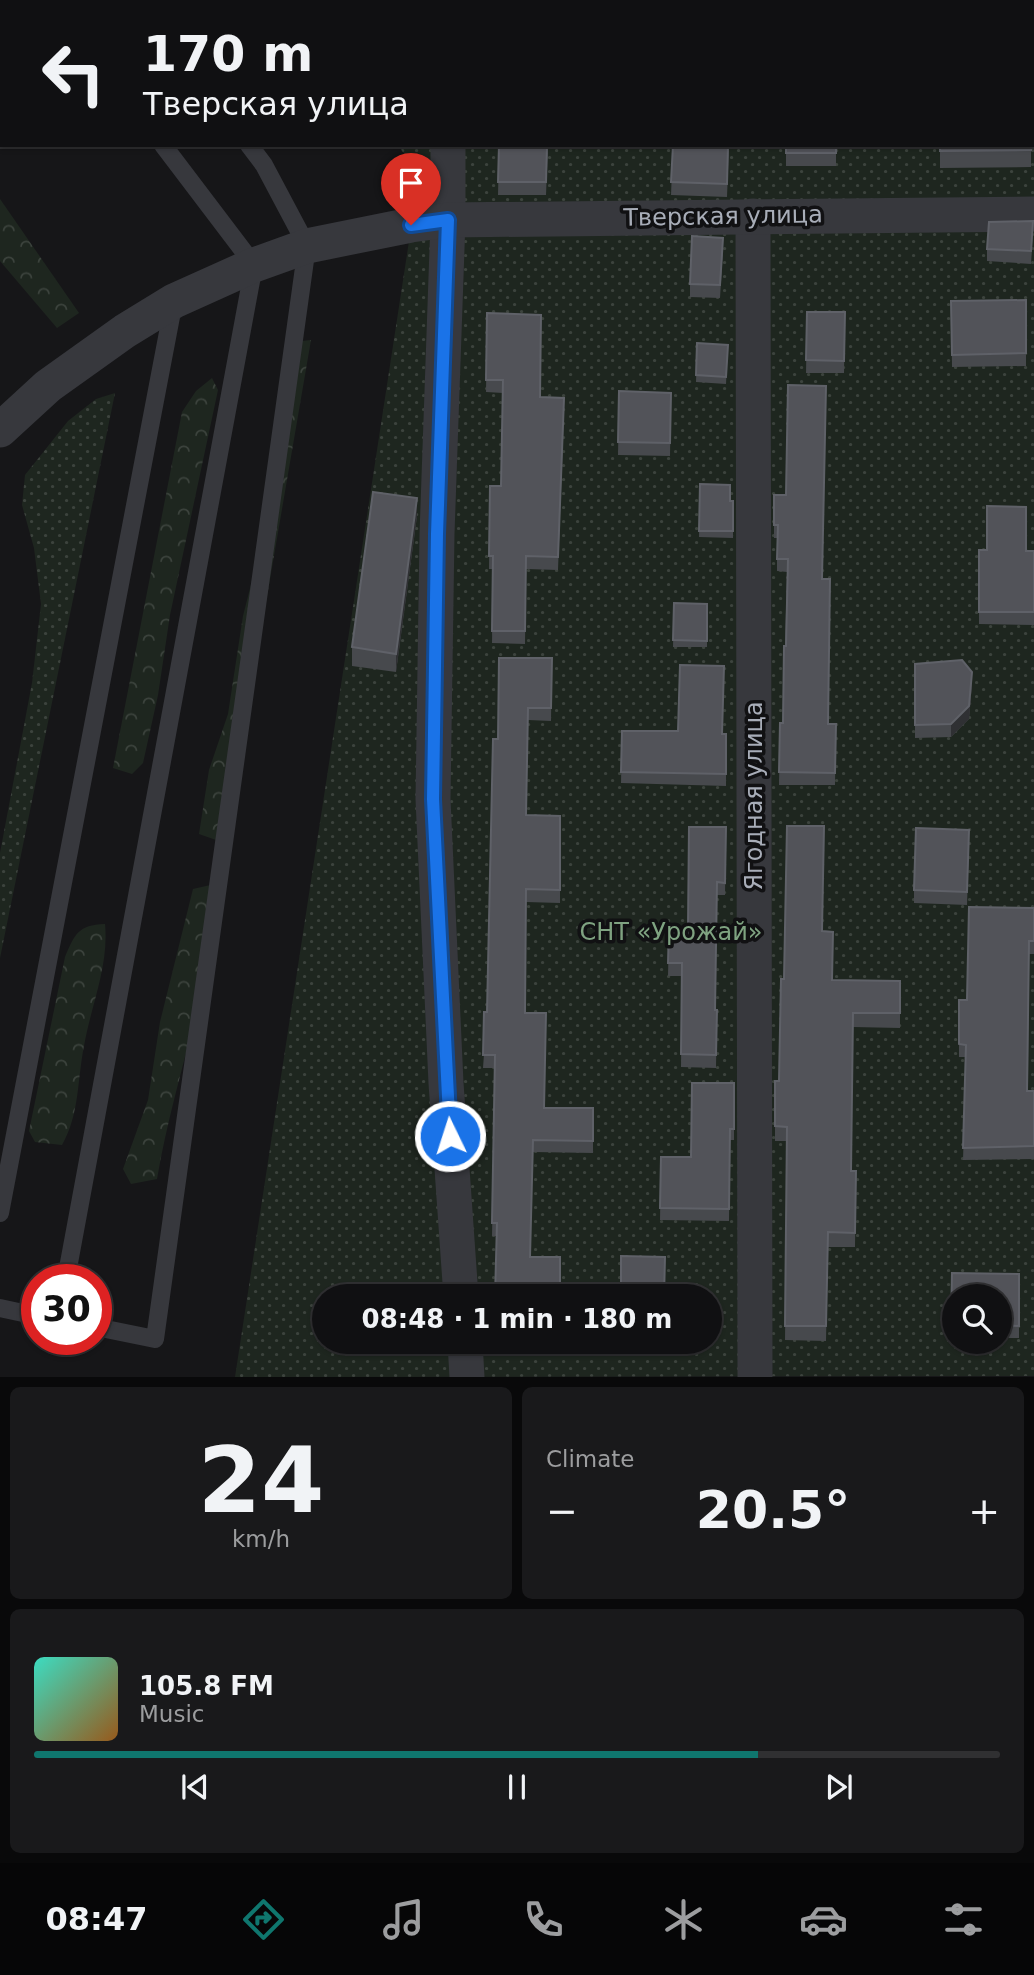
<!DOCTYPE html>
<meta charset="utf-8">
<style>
body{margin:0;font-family:"DejaVu Sans",sans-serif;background:#19191b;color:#f1f3f6;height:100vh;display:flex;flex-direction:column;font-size:26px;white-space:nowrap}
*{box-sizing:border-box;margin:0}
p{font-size:23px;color:#9c9d9f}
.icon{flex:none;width:38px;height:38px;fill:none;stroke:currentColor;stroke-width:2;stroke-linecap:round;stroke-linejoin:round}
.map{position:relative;height:1377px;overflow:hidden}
.panel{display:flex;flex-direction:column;gap:10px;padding:10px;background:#09090a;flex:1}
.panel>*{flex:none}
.guide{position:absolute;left:0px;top:0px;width:1034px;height:147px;box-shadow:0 2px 5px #0004,0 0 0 2px #303032;background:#101012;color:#f1f3f6;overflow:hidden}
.fabs{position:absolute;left:942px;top:1284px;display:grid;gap:14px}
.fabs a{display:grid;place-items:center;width:70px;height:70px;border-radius:50%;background:#101012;box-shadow:0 2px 5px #0004,0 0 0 2px #303032;font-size:35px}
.speed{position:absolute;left:21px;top:1264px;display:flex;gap:14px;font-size:35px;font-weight:700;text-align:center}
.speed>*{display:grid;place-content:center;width:91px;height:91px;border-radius:50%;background:#101012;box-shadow:0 2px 5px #0004,0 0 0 2px #303032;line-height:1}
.speed .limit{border:10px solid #d22;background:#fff;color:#111}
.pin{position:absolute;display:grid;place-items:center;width:60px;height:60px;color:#fff;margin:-72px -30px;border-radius:50% 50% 50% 0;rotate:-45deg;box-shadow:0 0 7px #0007}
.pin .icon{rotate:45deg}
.me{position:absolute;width:77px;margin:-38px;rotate:356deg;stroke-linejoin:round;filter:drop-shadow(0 0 5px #0008)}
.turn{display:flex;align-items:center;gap:24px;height:147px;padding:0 28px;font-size:32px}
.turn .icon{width:91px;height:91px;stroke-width:2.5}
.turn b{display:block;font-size:49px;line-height:60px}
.big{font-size:52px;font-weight:600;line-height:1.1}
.panel .card{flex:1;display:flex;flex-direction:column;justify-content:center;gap:10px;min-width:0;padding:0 24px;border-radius:10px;background:#19191b}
.panel .dial{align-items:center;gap:0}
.dial b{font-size:91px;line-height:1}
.song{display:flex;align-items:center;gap:21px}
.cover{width:84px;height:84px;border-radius:10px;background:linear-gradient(135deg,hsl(170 70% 55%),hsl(30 70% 35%))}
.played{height:7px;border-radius:4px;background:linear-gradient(90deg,#0f766e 75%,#303032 75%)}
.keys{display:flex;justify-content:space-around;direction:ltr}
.heat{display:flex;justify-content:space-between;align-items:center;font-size:38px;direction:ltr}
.panel .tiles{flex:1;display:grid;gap:10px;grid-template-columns:1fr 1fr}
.card:last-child{grid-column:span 2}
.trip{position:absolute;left:312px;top:1284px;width:410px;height:70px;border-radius:35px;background:#101012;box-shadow:0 2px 5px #0004,0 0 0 2px #303032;font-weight:600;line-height:70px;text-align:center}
.menu{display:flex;height:112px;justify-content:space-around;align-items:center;background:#060607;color:#9c9d9f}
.menu .icon{width:49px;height:49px}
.menu .current{color:#0f766e}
.menu b{font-size:32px;color:#f1f3f6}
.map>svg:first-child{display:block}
.grass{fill:url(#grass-dots);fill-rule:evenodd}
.forest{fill:url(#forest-crowns)}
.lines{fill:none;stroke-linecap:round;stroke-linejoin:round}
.service{stroke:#37383d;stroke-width:18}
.minor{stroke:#37383d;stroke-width:35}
.wall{fill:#47494d}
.shaded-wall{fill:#2f3033}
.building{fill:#525359;stroke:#5f6168;stroke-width:2}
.route-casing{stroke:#114b97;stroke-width:18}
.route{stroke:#1a73e8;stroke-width:12}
.labels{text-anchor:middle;stroke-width:7;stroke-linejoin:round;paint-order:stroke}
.street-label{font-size:24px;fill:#a8adb8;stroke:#111113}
.park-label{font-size:24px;fill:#7fa381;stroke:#111113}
</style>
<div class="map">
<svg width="1034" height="1377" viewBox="0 0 1034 1377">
<defs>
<pattern id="grass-dots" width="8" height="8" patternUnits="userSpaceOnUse" patternTransform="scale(1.75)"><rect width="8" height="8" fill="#1e261f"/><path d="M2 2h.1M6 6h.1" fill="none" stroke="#3c433d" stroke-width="1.8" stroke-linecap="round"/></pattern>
<pattern id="forest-crowns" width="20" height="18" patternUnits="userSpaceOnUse" patternTransform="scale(1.75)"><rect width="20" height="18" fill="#1e261f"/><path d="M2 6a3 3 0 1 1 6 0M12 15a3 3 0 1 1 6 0" fill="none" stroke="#3c433d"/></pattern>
</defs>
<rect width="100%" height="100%" fill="#161618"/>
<g class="grass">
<path d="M 293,0 L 1034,0 L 1034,1376 L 235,1377 L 419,176 L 398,145 L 1032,145 L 1032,2 ZM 324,1297 L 709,1297 L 709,1342 L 324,1342 ZM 954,1297 L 999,1297 L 999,1342 L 954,1342 Z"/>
<polygon points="115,393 0,958 0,853 32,683 41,604 34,548 22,505 25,475 68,421 96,399"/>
</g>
<g class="forest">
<polygon points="0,199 79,313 57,328 0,261"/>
<polygon points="311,340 241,748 219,841 199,834 209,770 228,714 243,616 261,545 293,342"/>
<polygon points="212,378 218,390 170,615 158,695 143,763 132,774 113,768 182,412 196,391"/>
<path d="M 215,884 C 214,900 214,916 212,932 C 200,1016 171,1096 157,1179 L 131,1184 L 123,1169 L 148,1100 L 160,1022 L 193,889 Z"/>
<path d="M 105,924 C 109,967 91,1005 84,1046 C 77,1080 80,1113 62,1145 L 35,1142 L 29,1131 L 65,957 C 75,934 78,925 105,924 Z"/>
</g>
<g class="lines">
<g class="service">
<polyline points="51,0 53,2"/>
<polyline points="138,0 139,2"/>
<polyline points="0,1213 174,301"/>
<polyline points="66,1279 254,265 163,145"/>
<polyline points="0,1308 37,1316"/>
<polyline points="96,1327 155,1339 307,246 264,165 249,145"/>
</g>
<g class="minor">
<polyline points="447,0 447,2"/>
<polyline points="448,145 448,220 437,534 433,799 446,1083 461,1297"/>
<polyline points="753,216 755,1377"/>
<polyline points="0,430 48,386 125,331 174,301 254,265 307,246 411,225 448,220 1034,214"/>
<polyline points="465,1342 467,1377"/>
</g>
</g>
<g class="wall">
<polygon points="0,0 2,2 2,37 0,35"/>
<rect x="656" y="0" width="77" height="2"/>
<rect x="845" y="0" width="38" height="2"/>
<polygon points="499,145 548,145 546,195 498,195"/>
<polygon points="673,145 729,145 727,197 671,195"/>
<rect x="786" y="145" width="50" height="21"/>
<polygon points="940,145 1031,145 1031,167 940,168"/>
<polygon points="1033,234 1031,264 987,261 987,249"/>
<polygon points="723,250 720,298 690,297 690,284"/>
<polygon points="1026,300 1026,366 952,367 951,301"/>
<polygon points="807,312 845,312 844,373 806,373"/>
<polygon points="487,313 540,397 564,411 558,570 526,569 525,644 492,643 493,569 489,569 490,486 501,486 503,393 486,392"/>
<polygon points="697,343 728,345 726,384 696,382"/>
<polygon points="619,391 671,393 670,456 618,455"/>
<polygon points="700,484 730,501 733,501 733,538 699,537"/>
<polygon points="774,495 828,724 836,724 835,785 779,785 780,723 783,723 787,572 777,571 777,538 774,538"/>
<polygon points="417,516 396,672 352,666 352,647"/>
<polygon points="979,550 1034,551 1034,625 979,624"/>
<polygon points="674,603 707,604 707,647 673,647"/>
<polygon points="552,658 551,721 528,720 526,815 560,816 560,903 526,902 525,1013 544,1108 593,1108 593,1153 533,1152 530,1257 560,1297 496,1236 492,1236 495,1068 483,1068 487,1012 498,739"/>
<polygon points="915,664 972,684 969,719 951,737 915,738"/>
<polygon points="622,731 726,734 726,786 621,783"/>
<polygon points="726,827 725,895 717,895 715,1010 717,1010 716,1068 681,1067 682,976 668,976 669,927 688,928"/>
<polygon points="969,842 967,905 914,903 914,890"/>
<polygon points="1034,908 1034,954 1029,954 1028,1091 1034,1091 1034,1159 963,1160 966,1057 959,1057 959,1000 967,1000"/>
<polygon points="822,931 833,980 900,981 900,1028 853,1027 851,1171 856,1171 855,1247 828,1247 826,1341 785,1340 787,1141 775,1141 775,1081 779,1081 784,979"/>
<polygon points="734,1083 734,1140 730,1140 729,1221 660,1220 661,1157 691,1157"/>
<polygon points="952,1273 1019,1274 1019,1338 999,1338 999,1297 954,1297 954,1337 951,1337"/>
</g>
<g class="shaded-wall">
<polygon points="417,498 417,516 396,672 396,654"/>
<polygon points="972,672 972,684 969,719 951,737 951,724"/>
</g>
<g class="building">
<polygon points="0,0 19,0 20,2 2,2 2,25 0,23"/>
<rect x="666" y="0" width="67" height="2"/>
<rect x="983" y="0" width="42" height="2"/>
<polygon points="499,145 547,145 546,182 498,182"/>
<polygon points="673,145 728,145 727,184 671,182"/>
<rect x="786" y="145" width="50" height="8"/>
<polygon points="940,145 1031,145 1031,150 940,151"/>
<polygon points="1033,221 1031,251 987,249 989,222"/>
<polygon points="692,236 723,238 720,285 690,284"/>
<polygon points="1026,300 1026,353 952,355 951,301"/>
<polygon points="807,312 845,312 844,361 806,360"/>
<polygon points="487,313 541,315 540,397 564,398 558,557 526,556 525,631 492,631 493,556 489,556 490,486 501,486 503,380 486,380"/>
<polygon points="697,343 728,345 726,377 696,375"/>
<polygon points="788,385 826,386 822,579 830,579 828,724 836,724 835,773 779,772 780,723 783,723 784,646 786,646 788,559 777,559 778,525 774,525 774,495 786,495"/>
<polygon points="619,391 671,393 670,443 618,442"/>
<polygon points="700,484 730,485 730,501 733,501 733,531 699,531"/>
<polygon points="373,492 417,498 396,654 352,647"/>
<polygon points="987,506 1026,507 1026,551 1034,551 1034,612 979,612 979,550 987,550"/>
<polygon points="674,603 707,604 707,641 673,640"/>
<polygon points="499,658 552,658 551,708 528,708 526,815 560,816 560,890 526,889 525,1013 546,1013 544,1108 593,1108 593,1141 533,1140 530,1257 560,1257 560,1297 495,1297 497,1223 492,1223 495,1055 483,1055 484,1012 487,1012 493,739 498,739"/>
<polygon points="962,660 972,672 969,706 951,724 915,725 915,664"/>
<polygon points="680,665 724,666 722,734 726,734 726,774 621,772 622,731 678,731"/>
<polygon points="787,826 824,826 822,931 833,932 832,980 900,981 900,1013 853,1013 851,1171 856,1171 855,1233 828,1232 826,1326 785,1326 787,1127 775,1126 775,1081 779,1081 781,979 784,979"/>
<polygon points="689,827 726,827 725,883 717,882 715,1010 717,1010 716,1055 681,1054 682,963 668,963 669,927 688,928"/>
<polygon points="916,828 969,830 967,892 914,890"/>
<polygon points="969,907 1034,908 1034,941 1029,941 1027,1091 1034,1091 1034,1146 963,1148 966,1045 959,1044 959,1000 967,1000"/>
<polygon points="692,1083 734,1083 734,1129 730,1129 729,1209 660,1208 661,1157 691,1157"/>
<polygon points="621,1256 665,1257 664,1297 621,1297"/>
<polygon points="952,1273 1019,1274 1019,1326 999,1325 999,1297 954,1297 954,1325 951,1325"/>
</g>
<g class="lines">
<g class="route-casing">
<polyline id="route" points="411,225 448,220 437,534 433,799 450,1136"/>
</g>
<use href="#route" class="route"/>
</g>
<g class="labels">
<g class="street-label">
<text transform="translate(723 216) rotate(-1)" y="8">Тверская улица</text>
<text transform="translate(754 796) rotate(-90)" y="8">Ягодная улица</text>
</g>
<g class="park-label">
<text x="671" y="940">СНТ «Урожай»</text>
</g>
</g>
</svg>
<div class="fabs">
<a><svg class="icon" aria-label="search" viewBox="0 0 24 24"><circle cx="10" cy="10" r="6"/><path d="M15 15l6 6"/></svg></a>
</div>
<div class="speed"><div class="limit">30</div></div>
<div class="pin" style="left:411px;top:225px;background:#d93025"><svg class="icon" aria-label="arrive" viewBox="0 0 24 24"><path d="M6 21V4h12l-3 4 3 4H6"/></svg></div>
<svg class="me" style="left:450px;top:1136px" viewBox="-20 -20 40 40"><circle r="17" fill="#1a73e8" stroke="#fff" stroke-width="3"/><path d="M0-11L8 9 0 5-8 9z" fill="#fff"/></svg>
<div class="trip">08:48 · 1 min · 180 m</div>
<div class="guide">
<div class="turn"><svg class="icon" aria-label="left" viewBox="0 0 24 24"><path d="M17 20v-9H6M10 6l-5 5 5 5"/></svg><div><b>170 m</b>Тверская улица</div></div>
</div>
</div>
<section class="panel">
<div class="tiles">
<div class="card dial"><b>24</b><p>km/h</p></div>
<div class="card"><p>Climate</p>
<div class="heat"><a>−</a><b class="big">20.5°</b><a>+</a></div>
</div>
<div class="card">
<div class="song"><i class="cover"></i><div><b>105.8 FM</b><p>Music</p></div></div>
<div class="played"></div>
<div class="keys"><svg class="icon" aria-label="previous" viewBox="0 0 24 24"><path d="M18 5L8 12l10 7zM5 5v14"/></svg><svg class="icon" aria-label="pause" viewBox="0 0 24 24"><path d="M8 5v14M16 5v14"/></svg><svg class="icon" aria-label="next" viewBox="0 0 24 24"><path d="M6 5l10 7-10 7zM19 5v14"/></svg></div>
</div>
</div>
</section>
<nav class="menu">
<b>08:47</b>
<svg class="icon current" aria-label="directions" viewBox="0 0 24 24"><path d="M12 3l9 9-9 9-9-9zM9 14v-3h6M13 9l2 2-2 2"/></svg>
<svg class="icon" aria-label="music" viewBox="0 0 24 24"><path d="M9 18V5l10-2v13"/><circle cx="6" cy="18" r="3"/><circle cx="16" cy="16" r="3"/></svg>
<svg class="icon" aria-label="phone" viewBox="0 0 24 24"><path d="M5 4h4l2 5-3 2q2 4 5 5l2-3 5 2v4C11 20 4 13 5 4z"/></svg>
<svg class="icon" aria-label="climate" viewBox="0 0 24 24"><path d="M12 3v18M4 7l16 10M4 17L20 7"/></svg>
<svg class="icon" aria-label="car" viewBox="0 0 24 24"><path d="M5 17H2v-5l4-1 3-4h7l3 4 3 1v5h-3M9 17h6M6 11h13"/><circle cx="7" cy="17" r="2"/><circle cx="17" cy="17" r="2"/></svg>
<svg class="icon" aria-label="filters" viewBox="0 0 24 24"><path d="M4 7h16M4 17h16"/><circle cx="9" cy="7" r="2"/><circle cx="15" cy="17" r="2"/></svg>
</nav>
